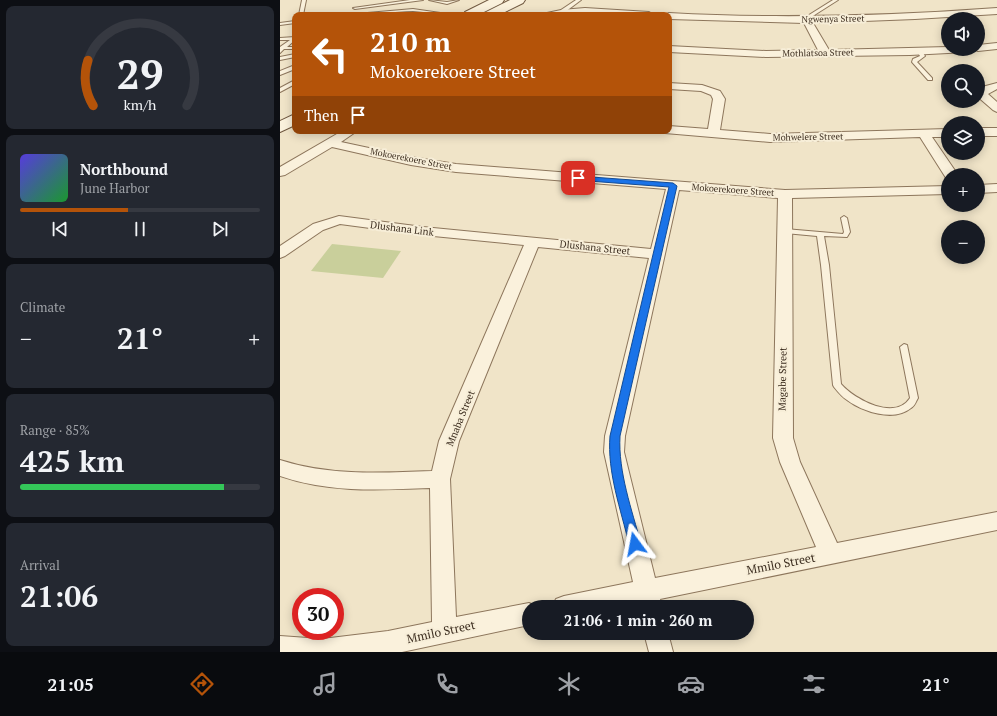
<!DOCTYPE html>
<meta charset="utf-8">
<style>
body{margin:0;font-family:"PT Serif",serif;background:#242831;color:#f1f3f6;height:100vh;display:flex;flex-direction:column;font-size:15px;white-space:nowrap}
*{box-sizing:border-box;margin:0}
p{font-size:13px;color:#9ea1a6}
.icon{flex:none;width:22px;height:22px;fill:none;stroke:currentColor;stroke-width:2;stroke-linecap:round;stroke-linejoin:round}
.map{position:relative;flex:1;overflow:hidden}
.drawer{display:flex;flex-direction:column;gap:6px;padding:6px;background:#0d0f14;width:280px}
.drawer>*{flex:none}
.hud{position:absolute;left:12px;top:12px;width:380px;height:122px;border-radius:8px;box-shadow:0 2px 10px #0003;background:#b45309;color:#fff;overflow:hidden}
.tools{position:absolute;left:661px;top:12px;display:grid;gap:8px}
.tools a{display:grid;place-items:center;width:44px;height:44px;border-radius:50%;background:#171b24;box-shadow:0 2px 10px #0003;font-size:20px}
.speed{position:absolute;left:12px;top:588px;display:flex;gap:8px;font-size:20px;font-weight:700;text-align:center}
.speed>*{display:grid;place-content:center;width:52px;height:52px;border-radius:50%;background:#171b24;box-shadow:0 2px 10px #0003;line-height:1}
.speed .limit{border:6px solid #d22;background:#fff;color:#111}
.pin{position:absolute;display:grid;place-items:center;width:34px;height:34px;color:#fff;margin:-17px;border-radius:8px;box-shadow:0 2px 6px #0006}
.me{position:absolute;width:44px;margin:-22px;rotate:347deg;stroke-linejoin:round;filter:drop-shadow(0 0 3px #0008)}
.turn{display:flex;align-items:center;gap:14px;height:84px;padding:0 12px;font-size:18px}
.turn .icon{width:52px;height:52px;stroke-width:2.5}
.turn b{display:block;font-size:28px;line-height:34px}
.then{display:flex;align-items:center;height:38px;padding:0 12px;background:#0003;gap:8px;font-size:15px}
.big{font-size:30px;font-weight:800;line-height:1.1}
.drawer .widget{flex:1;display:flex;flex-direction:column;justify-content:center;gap:6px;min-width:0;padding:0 14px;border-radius:8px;background:#242831}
.drawer .dial{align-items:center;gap:0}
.dial svg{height:104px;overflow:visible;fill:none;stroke:#363941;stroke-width:7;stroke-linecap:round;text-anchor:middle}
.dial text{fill:#f1f3f6;stroke:none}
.song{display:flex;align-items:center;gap:12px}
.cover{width:48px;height:48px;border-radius:6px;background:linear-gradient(135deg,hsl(250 70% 55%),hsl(130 70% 35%))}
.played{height:4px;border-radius:2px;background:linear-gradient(90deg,#b45309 45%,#363941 45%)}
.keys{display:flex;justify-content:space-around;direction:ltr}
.heat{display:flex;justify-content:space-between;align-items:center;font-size:22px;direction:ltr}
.charge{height:6px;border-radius:3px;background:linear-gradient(90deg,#34c759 85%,#363941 0)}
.trip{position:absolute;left:242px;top:600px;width:232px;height:40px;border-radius:20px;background:#171b24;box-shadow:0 2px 10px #0003;font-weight:800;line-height:40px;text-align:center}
.tab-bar{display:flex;height:64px;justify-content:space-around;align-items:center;background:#090b0e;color:#9ea1a6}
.tab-bar .icon{width:28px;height:28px}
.tab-bar .on{color:#b45309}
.tab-bar b{font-size:18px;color:#f1f3f6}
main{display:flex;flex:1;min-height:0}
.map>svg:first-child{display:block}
.green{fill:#c9cf9b}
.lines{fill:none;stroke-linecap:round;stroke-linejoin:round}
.lane-casing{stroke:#8d765c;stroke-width:2}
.street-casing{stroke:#8d765c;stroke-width:2}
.secondary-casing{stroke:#6f573f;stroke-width:2}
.lane{fill:#faf1dc;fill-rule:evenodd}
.street{fill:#faf1dc;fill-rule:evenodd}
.secondary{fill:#faf1dc;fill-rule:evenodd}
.route{fill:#1a73e8;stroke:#114b97}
.labels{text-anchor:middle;stroke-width:4;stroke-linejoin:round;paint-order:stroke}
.far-street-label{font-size:9px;fill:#3d2e20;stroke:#f7eed8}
.street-label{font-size:10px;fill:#3d2e20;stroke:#f7eed8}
.near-street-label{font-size:12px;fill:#3d2e20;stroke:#f7eed8}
</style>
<main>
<section class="drawer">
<div class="widget dial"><svg viewBox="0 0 100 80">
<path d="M14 69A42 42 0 1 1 86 69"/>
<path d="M14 69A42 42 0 0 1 10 34" stroke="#b45309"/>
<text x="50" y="56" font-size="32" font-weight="700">29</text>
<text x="50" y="72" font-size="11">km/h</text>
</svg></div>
<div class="widget">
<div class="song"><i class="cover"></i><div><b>Northbound</b><p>June Harbor</p></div></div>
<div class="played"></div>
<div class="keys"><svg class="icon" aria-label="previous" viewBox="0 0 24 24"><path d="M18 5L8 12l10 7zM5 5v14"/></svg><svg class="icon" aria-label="pause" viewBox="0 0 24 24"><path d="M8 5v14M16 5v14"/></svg><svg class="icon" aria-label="next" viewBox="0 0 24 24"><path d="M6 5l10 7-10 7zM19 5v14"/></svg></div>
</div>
<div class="widget"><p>Climate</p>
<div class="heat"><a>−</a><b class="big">21°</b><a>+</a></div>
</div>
<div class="widget"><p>Range · 85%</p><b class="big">425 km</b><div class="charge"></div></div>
<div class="widget"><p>Arrival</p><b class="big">21:06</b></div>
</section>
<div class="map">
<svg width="717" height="652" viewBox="0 0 717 652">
<rect width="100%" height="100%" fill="#f0e4c8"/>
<polygon class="green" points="52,244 121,251 103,278 31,271"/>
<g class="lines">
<g class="lane-casing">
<g id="lane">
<polygon points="22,0 26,0 23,15 19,15"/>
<polygon points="130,0 143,0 75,9 73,8"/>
<polygon points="149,0 167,2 179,0 167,4"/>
<polygon points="296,0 301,0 285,12 281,12 281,10"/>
<polygon points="553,0 558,0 525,21 521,20"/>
<path d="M 133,9 L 174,15 C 160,15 147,12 133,11 C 115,11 93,15 74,15 L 76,14 Z"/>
<polygon points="15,21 15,23 0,25 0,23"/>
<polygon points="15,37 15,40 7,47 15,47 15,49 4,49 0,53 0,47 10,40 0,40 0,38"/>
<polygon points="637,50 641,50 645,56 637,62 652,78 652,80 648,80 632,62 633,59 640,56 637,51"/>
<polygon points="15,54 15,57 0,60 0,57"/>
<polygon points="15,65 15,69 0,75 0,71"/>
<polygon points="15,80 15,84 0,92 0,88"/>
<path d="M 564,216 L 567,218 L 570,232 L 567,237 L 544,236 L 549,265 L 561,384 C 575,400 615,421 630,398 L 620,347 L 624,344 L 627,345 L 638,398 C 636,401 635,406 631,408 C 614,422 583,412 567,400 C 562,397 558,392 554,387 L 553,385 L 541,265 L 537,236 L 505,233 L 502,231 L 505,229 L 563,234 L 564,232 L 561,218 Z"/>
</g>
</g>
<g class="street-casing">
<g id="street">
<polygon points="305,8 369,12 374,15 305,13 265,15 267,13 281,10"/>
<path d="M 717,8 L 717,14 L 635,19 L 533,23 L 549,50 L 668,47 L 668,49 L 692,49 L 687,52 L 630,55 L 486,57 L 389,52 L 389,46 L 486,51 L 538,50 L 524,23 L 389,19 L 389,15 L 385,15 L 389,13 C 499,19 608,16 717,8 Z"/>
<polygon points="717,43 717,49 698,51 694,49 698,49 698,45"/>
<polygon points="389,83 422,85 440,91 445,99 440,130 490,134 668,129 668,137 652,137 678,175 668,175 668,178 666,178 640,137 490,142 385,133 384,131 389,131 389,126 428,129 433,99 431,95 421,91 389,89"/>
<polygon points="717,83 717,89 708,94 717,102 717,112 713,110 698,97 698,91 702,87"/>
<rect x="698" y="128" width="19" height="8"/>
<path d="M 62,131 L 77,131 L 61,142 L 131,157 L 176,164 L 505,190 L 668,186 L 668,194 L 512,198 L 513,438 L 520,462 L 557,543 L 717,512 L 717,530 L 380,599 L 382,607 L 358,607 L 357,603 L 339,607 L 272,607 L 276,599 L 284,596 L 353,582 L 324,452 L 325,436 L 369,258 L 258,247 L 179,441 L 170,479 L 176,617 L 249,603 L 258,607 L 249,607 L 249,625 L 122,652 L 0,652 L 0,636 L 42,639 L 108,631 L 152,622 L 150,488 C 99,490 49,493 0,476 L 0,460 C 50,476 100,473 152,471 L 159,441 L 244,245 L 143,235 L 60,224 L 43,230 L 5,256 L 0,258 L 0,246 L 33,224 L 59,216 L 143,227 L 371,249 L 386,189 L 176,172 L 131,165 L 52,147 L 5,175 L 0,176 L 0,167 ZM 399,190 L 498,198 L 493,438 L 500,462 L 536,547 L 375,578 L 344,452 L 345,436 Z"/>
<polygon points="717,184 717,192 698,193 698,185"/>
<polygon points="364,633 388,633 393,652 369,652"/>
</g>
</g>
<g class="secondary-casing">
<g id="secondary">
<polygon points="209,0 224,0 222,3 198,15 183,15 185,12"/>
<polygon points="230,0 245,0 243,3 219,15 204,15 206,12"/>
<polygon points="15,114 15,125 0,132 0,121"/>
</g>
</g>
<use href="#lane" class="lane"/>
<use href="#street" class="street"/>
<use href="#secondary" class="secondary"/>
</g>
<path class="route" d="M 298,176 L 393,183 L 397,186 L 340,436 C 338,472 352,510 361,544 L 359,548 L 355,550 L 350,548 L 349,544 C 341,510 327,472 330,436 L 389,187 L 295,180 L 295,177 Z"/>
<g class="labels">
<g class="far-street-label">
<text transform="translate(553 19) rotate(-1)" y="3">Ngwenya Street</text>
<text transform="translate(538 53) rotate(-1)" y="3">Mothlatsoa Street</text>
<text transform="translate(528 137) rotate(-1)" y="3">Mohwelere Street</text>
<text transform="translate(131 159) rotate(11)" y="3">Mokoerekoere Street</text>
<text transform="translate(453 190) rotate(4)" y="3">Mokoerekoere Street</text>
</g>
<g class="street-label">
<text transform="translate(122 228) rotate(7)" y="4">Dlushana Link</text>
<text transform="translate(315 247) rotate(6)" y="4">Dlushana Street</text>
<text transform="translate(502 379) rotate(-89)" y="4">Magabe Street</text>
<text transform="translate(180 418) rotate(-68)" y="4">Mnaba Street</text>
</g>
<g class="near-street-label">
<text transform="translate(501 564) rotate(-11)" y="4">Mmilo Street</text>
<text transform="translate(161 632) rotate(-12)" y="4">Mmilo Street</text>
</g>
</g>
</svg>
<div class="tools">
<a><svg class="icon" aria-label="sound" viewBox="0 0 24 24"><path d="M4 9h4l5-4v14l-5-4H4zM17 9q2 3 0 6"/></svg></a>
<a><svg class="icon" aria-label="search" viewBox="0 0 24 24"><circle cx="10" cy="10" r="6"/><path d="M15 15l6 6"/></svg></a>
<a><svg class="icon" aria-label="layers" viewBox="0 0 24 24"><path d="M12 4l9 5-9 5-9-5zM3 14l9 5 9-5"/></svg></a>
<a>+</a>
<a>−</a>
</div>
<div class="speed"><div class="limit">30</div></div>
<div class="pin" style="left:298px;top:178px;background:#d93025"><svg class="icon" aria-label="arrive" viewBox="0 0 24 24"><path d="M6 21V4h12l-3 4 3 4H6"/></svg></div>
<svg class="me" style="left:355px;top:544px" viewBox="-20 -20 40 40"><path d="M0-17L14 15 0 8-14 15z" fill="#1a73e8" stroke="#fff" stroke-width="4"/></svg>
<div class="trip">21:06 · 1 min · 260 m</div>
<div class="hud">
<div class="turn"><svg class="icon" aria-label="left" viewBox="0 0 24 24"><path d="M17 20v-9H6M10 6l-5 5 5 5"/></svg><div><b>210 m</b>Mokoerekoere Street</div></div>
<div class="then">Then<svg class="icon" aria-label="arrive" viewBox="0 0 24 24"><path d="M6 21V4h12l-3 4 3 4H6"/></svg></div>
</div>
</div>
</main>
<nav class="tab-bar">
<b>21:05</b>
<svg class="icon on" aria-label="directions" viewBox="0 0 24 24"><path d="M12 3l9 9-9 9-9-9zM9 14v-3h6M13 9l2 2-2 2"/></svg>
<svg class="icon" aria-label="music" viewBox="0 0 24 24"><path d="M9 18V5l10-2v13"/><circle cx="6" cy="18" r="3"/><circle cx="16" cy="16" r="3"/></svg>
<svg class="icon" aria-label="phone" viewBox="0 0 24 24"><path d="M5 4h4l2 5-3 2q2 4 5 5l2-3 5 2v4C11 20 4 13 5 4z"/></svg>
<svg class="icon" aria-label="climate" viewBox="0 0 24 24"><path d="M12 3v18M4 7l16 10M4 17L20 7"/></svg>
<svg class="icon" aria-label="car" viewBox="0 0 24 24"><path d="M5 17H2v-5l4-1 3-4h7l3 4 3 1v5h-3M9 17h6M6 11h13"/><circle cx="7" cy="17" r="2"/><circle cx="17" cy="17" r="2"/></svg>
<svg class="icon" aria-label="filters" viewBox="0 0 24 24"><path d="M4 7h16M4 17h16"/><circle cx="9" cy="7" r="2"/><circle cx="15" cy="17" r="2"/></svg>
<b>21°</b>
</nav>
